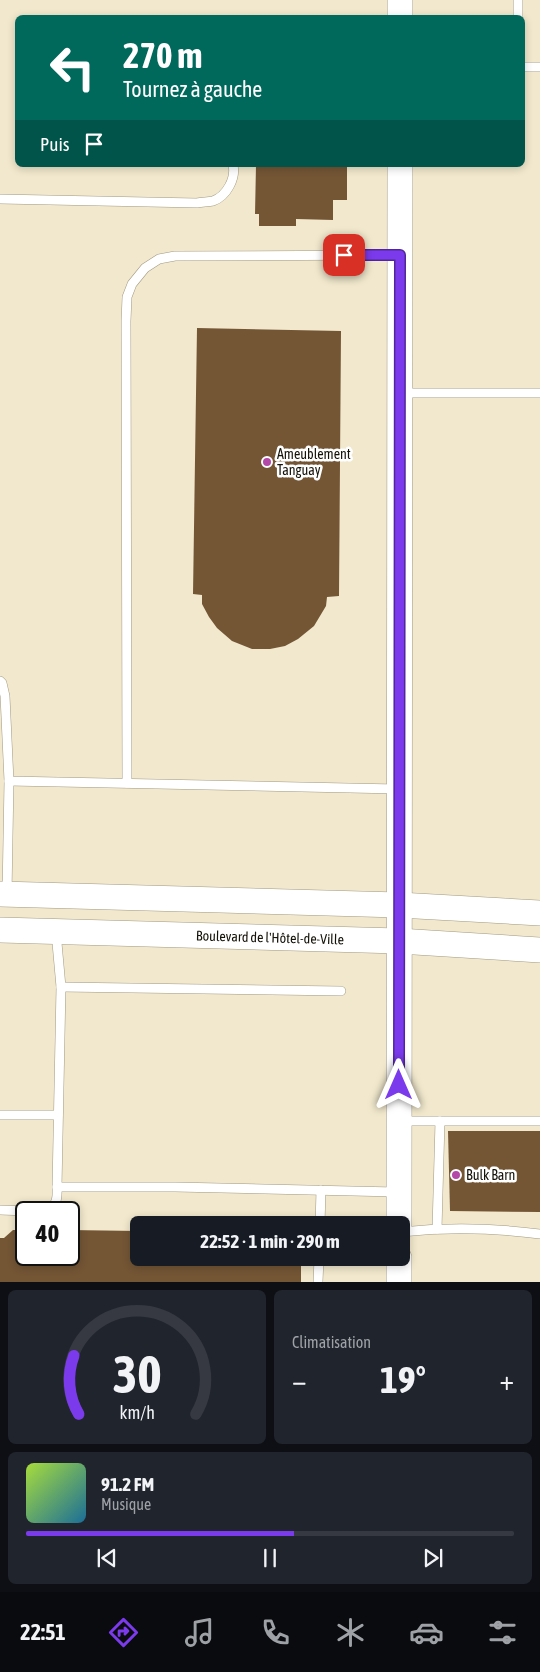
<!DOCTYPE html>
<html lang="fr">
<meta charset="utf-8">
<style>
body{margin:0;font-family:"Asap Condensed",sans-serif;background:#20242c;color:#f1f3f6;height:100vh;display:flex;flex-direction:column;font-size:19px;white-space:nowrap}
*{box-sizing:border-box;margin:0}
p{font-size:16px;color:#9ea1a6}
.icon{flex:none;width:28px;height:28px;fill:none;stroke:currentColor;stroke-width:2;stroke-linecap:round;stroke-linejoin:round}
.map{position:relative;height:1282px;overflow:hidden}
.details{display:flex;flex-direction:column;gap:8px;padding:8px;background:#0d0f14;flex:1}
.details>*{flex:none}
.banner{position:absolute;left:15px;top:15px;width:510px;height:152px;border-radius:8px;box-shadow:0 2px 8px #0003;background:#00695c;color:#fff;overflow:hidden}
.speed{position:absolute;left:15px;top:1201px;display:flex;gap:10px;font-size:25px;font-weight:700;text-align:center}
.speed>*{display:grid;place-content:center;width:65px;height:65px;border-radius:50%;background:#171b24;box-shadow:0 2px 8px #0003;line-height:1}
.speed .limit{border:2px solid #111;border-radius:8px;background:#fff;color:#111}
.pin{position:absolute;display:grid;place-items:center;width:42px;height:42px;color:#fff;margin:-21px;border-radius:10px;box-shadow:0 2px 8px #0006}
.me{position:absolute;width:55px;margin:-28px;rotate:0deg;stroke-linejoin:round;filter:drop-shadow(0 0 4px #0008)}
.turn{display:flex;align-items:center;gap:18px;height:105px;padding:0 25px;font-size:22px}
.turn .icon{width:65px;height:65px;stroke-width:2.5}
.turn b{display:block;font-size:35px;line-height:42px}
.then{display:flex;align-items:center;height:48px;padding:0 25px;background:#0003;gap:10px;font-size:19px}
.big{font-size:38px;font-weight:700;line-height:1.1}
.details .tile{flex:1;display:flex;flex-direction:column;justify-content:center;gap:8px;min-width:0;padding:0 18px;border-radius:8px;background:#20242c}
.details .dial{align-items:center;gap:0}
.dial svg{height:130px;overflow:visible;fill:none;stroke:#363941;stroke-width:7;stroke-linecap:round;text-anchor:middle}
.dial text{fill:#f1f3f6;stroke:none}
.song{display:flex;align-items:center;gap:15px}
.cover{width:60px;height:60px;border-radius:8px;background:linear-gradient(135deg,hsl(80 70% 55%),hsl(200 70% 35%))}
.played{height:5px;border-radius:2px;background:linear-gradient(90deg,#7c3aed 55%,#363941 55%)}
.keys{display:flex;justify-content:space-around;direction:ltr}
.heat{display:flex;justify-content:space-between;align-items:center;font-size:28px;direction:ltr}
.details .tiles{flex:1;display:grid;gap:8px;grid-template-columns:1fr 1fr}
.tile:last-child{grid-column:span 2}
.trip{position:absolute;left:130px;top:1216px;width:280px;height:50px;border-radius:8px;background:#171b24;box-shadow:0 2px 8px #0003;font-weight:700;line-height:50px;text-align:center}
.tabs{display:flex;height:80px;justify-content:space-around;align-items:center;background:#090b0e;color:#9ea1a6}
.tabs .icon{width:35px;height:35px}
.tabs .selected{color:#7c3aed}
.tabs b{font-size:22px;color:#f1f3f6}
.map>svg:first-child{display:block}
.building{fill:#745635}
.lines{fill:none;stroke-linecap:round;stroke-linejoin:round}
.lane-casing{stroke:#a29980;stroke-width:10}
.secondary-casing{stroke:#a29980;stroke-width:26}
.lane{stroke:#fff;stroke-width:9}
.secondary{stroke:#fff;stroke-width:25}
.route-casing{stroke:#51269a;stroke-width:12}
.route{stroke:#7c3aed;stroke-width:9}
.poi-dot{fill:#b348a9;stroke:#fff;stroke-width:2}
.labels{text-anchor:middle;stroke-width:5;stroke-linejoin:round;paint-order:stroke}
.poi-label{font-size:14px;fill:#151208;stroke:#fff;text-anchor:start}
.street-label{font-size:14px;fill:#151208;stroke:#fff}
</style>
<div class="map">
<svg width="540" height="1282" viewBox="0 0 540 1282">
<rect width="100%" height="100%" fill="#f1e8cd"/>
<g class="building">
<polygon points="256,165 347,165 347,200 333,200 333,220 296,219 296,226 259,226 259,214 255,214"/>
<polygon points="197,328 341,331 339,596 327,597 326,606 314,626 298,639 285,646 270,649 252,649 232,641 217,628 209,617 202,604 202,595 193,594"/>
<polygon points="448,1131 540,1131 540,1212 450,1211"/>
<polygon points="13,1230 26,1230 26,1255 69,1255 69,1230 139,1231 139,1258 301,1258 301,1282 0,1282 0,1238 4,1238"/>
</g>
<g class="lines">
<g class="lane-casing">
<g id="lane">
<polyline points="518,18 518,0"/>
<polyline points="522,67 540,67"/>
<path d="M 0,199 L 197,203 C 202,202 208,202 213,201 C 227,196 236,178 233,165"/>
<polyline points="400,393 540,393"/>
<polyline points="0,681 2,683 5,696 9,781 397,789"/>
<polyline points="127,783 126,321 127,297 132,284 145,268 159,259 175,256 397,255"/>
<polyline points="7,894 9,781"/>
<polyline points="56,932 61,987 57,1187 175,1187 396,1192"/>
<polyline points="61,987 341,991"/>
<polyline points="0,1115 58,1115"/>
<polyline points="400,1121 540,1121"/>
<path d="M 0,1210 C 11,1210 50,1213 55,1203 C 58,1198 57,1192 57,1187"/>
<polyline points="320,1225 321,1190"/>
<polyline points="437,1229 440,1121"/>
<path d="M 401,1232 C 447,1227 494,1228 540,1234"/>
<polyline points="318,1282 319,1258"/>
</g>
</g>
<g class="secondary-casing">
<g id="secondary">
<polyline points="400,0 400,18"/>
<polyline points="0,894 399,905 540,913"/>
<path id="s1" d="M 0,930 L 399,941 L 540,950"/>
<polyline points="399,1225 400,165"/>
<polyline points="399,1282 399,1258"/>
</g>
</g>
<use href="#lane" class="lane"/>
<use href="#secondary" class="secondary"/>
</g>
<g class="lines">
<g class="route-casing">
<polyline id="route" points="344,255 400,255 399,1085"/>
</g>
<use href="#route" class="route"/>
</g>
<g class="poi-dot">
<circle cx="267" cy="462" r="5"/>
<circle cx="456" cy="1175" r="5"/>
</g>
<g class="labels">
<g class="poi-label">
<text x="277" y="459">Ameublement<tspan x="277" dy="16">Tanguay</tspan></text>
<text x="466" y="1180">Bulk Barn</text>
</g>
<g class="street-label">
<text dy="5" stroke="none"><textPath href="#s1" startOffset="270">Boulevard de l'Hôtel-de-Ville</textPath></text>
</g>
</g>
</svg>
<div class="speed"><div class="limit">40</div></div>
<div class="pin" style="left:344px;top:255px;background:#d93025"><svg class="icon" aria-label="arrive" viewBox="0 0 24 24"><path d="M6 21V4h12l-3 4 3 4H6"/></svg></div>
<svg class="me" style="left:399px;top:1085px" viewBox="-20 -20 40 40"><path d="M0-17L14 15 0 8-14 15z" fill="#7c3aed" stroke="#fff" stroke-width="4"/></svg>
<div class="trip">22:52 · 1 min · 290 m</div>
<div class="banner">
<div class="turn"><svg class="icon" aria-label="left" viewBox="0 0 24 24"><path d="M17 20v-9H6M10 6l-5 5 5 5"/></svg><div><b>270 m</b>Tournez à gauche</div></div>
<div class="then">Puis<svg class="icon" aria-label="arrive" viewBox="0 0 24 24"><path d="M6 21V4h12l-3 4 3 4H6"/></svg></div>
</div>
</div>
<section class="details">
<div class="tiles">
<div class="tile dial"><svg viewBox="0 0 100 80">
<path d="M14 69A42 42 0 1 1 86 69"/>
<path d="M14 69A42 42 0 0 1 11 33" stroke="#7c3aed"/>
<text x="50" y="56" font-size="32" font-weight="700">30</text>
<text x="50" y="72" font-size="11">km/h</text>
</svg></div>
<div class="tile"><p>Climatisation</p>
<div class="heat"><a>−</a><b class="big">19°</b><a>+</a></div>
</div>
<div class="tile">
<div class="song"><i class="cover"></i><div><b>91.2 FM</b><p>Musique</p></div></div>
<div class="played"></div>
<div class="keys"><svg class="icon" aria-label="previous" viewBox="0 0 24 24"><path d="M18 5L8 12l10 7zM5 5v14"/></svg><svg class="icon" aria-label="pause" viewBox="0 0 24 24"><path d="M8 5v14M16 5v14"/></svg><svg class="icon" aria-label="next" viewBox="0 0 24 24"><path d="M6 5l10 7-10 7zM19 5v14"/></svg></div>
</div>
</div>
</section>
<nav class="tabs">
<b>22:51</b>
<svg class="icon selected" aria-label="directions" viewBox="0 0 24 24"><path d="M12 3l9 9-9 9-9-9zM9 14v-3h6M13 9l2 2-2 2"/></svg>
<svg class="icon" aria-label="music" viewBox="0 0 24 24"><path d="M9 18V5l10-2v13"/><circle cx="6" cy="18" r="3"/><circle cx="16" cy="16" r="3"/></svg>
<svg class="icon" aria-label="phone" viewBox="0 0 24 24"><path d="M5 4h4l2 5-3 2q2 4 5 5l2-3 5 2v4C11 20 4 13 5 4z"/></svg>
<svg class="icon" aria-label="climate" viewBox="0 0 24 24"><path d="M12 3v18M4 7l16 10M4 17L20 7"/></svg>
<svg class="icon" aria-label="car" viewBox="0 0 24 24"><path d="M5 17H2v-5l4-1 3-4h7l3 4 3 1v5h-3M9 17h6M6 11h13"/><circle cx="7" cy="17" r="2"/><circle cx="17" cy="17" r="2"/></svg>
<svg class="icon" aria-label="filters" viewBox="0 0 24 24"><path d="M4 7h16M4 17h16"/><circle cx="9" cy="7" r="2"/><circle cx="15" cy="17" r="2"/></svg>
</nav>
